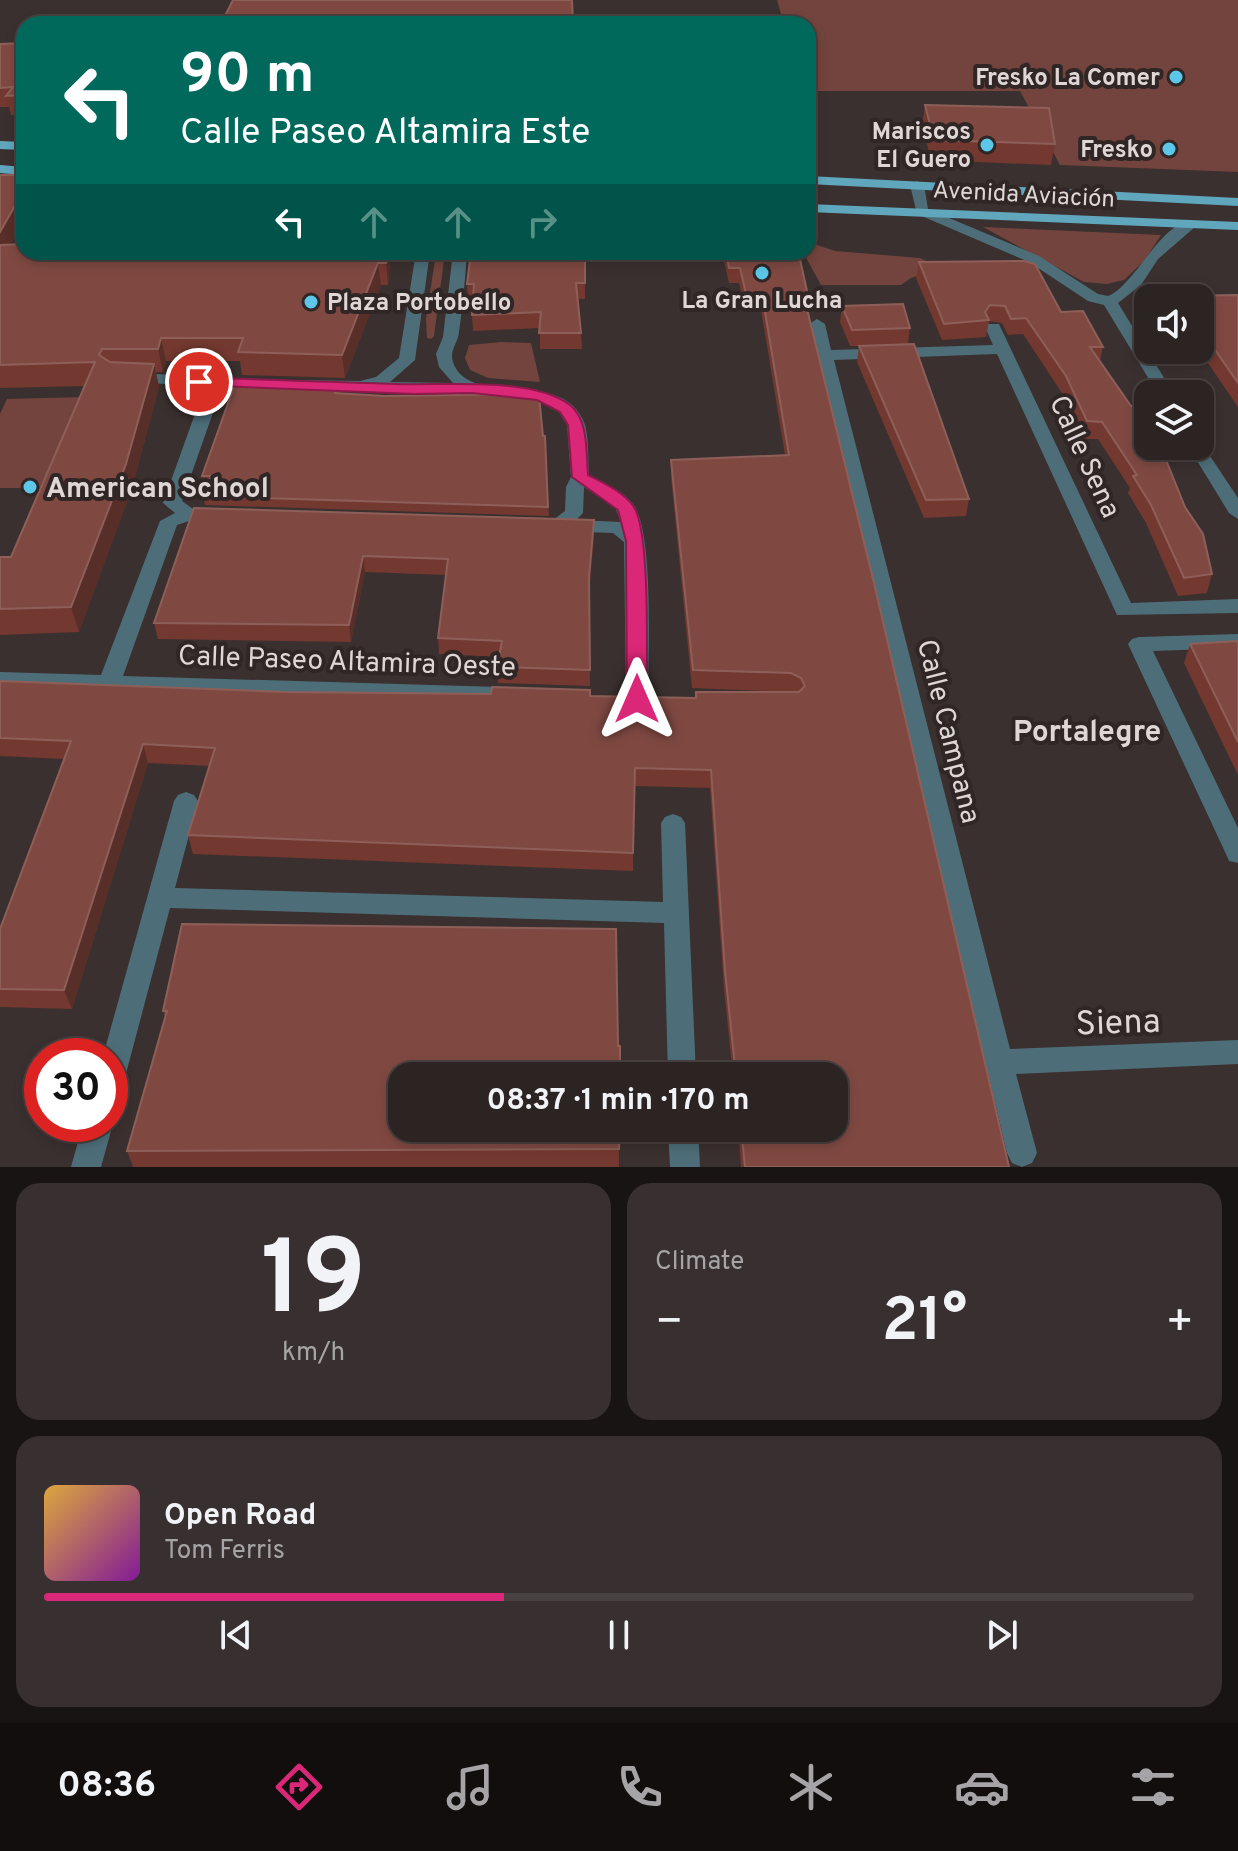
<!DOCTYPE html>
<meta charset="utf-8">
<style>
body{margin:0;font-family:Overpass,sans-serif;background:#383030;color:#f1f3f6;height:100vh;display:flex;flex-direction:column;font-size:30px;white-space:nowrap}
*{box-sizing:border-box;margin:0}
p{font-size:26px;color:#a6a4a6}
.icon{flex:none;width:44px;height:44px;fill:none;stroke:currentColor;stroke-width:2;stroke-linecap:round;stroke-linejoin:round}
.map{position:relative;height:1167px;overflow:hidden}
.sheet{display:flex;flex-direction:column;gap:16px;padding:16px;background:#181413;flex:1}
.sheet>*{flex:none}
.guide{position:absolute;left:16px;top:16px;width:800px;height:244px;border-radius:24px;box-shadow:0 4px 12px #0003,0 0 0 2px #484141;background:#00695c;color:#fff;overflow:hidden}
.fabs{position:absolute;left:1134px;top:284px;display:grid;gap:16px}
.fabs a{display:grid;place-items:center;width:80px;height:80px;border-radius:16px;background:#2c2423;box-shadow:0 4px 12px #0003,0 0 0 2px #484141;font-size:40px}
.speed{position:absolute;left:24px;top:1038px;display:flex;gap:16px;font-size:40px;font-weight:700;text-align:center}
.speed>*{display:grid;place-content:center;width:104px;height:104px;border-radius:50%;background:#2c2423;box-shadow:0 4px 12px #0003,0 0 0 2px #484141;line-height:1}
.speed .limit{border:12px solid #d22;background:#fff;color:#111}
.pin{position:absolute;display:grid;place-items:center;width:68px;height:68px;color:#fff;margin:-34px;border:4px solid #fff;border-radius:50%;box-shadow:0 2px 8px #0007}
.me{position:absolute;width:88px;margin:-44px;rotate:0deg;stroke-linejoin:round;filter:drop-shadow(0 0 6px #0008)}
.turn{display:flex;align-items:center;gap:28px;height:168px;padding:0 32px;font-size:36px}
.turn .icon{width:104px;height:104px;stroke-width:2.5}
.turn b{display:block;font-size:56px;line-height:68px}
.lanes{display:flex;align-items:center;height:76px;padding:0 32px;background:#0003;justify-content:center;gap:40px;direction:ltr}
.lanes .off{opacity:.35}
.big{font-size:60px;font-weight:700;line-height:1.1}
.sheet .tile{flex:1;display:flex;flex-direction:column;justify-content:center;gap:12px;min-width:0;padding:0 28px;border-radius:24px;background:#383030}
.sheet .dial{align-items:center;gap:0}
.dial b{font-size:104px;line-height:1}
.song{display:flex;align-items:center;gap:24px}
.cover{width:96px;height:96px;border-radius:12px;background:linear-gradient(135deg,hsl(40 70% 55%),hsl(290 70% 35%))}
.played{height:8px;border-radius:4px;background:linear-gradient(90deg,#db2777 40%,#484141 40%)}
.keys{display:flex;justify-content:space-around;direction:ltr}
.heat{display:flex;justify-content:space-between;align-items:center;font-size:44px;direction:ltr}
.sheet .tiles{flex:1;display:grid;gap:16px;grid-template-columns:1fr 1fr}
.tile:last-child{grid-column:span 2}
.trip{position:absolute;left:388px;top:1062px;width:460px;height:80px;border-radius:24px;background:#2c2423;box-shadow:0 4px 12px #0003,0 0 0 2px #484141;font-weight:700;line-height:80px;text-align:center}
.menu{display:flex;height:128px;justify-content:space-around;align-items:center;background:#120e0e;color:#a6a4a6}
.menu .icon{width:56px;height:56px}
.menu .current{color:#db2777}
.menu b{font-size:36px;color:#f1f3f6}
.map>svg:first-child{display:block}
.green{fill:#72443d}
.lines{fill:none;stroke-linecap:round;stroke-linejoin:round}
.minor{fill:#4d6e79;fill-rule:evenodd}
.major{fill:#60a7bd;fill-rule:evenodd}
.wall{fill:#733830}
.shaded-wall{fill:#572e28}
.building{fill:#7f4942;stroke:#8e5f59;stroke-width:2}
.route{fill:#db2777;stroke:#8e194d;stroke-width:2}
.poi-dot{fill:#5cc7e8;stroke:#302625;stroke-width:3}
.labels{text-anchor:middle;stroke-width:8;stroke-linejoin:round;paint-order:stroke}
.far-poi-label{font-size:24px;font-weight:bold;fill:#ded7d6;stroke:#302625;text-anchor:end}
.far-street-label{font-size:24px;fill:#ded7d6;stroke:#302625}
.street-label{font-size:28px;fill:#ded7d6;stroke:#302625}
.poi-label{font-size:28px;font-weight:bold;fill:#ded7d6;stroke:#302625;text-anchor:start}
.neighbourhood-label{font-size:30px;font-weight:bold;fill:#ded7d6;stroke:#302625}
.near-street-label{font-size:34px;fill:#ded7d6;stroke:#302625}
</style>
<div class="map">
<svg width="1238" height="1167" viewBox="0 0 1238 1167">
<rect width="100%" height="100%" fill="#3a302f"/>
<g class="green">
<polygon points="777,0 1238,0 1238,172 1060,165 1020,91 808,91 808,24 784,24"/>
<polygon points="983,227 1161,235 1144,261 1124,280 1107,284 1084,282"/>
<polygon points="808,242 835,251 920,258 942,268 911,278 901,285 821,285 803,252 808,252"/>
<polygon points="435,260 444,260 434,336 431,339 427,338 426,319"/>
<polygon points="501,342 531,343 540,382 488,378 470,370 465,358 469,345"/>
<polygon points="83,397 45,488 0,488 0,414 7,399"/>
</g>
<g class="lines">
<g class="minor">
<path d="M 917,181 L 924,185 L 928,209 L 1039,256 L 1098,294 L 1108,296 C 1135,286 1163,217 1195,221 L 1195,227 L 1158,259 L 1141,285 L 1118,303 L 1174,394 L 1158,394 L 1104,305 L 1088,301 L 1029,262 L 917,214 L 910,185 Z"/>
<path d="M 416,252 L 430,252 L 415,360 L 390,382 L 453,383 L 439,367 L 436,354 L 443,337 L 453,252 L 467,252 C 465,279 463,306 459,332 C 458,343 449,351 453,362 C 469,410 565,365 585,425 C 589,439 588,460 589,475 C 604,484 625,491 635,507 C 654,540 648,656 648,699 L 645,704 L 629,704 L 626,699 L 624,542 L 613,533 L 556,531 L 546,525 L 565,511 L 566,487 L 571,477 L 567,425 L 559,412 L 545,402 L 472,393 L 297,390 L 289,385 L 297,380 L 360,381 L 376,377 L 399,358 ZM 584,487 L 615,507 L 621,522 L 576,520 L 583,513 Z"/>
<polygon points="817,319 825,324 831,350 993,345 985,327 987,324 999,324 1131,603 1238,599 1238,613 1117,615 997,354 834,360 1010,1049 1238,1040 1238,1064 1016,1074 1037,1153 1032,1163 1022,1167 1012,1163 1007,1153 809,324"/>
<polygon points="133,373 261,379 269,384 261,389 222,387 182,501 200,514 198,518 177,525 123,676 500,687 508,690 511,695 508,700 500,703 0,686 0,672 101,675 160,521 175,513 163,503 205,386 127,382 125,378 127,374"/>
<polygon points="1200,441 1238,498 1238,519 1229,513 1188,446 1200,446"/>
<polygon points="1238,634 1238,648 1153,651 1238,828 1238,863 1229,861 1226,854 1128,644 1132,639 1139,637"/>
<polygon points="186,792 194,795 198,801 175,888 663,902 661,823 665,817 673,814 681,817 685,823 696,1076 668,1076 664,923 170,908 124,1081 120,1090 110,1094 110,1056 103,1056 174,801 178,795"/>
<polygon points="110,1118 113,1124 101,1167 71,1167 83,1124 110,1124"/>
<polygon points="668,1128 698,1128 700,1167 670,1167"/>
</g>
<g class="major">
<polygon points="0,141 24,142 24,150 0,149"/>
<polygon points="0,165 24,167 24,175 0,173"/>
<polygon points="808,176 1238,198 1238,206 808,184"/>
<polygon points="808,204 1238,222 1238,230 808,212"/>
</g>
</g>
<g class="wall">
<polygon points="24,43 24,115 11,115 9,107 0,107 0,44"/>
<polygon points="925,105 1055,144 1051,165 931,160 922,125"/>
<polygon points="0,175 11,244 391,252 388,285 381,285 345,378 242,375 240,361 166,361 163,372 156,372 159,387 132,488 79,632 0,635 0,557 11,557 85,386 0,388"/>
<polygon points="585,252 585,299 577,299 581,333 582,349 540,349 540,328 473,331 472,315 473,300 468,300 467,284"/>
<polygon points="722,252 797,252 810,305 809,316 1009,1167 741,1167 738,1128 834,1128 834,1076 733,1076 724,989 710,788 634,786 633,871 193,854 188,835 210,766 148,763 72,1009 0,1007 0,929 64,759 0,756 0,681 286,692 695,698 696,692 791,692 692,688 671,477 671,460 785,455 761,309 745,309 739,283 729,283"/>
<polygon points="919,262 1061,312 1103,347 1100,360 1142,437 1212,574 1207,593 1178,596 1146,523 1128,493 1130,488 1098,439 1083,439 1062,393 1023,334 1008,335 1002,323 989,321 986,337 942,340 916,278"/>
<polygon points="1238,295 1238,407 1199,350 1200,350 1200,298 1177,298 1177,296"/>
<polygon points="842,306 910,328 908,344 969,499 966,516 924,518 857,362 859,346 850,346 840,322"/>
<polygon points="338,387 339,394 545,436 549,516 205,505 203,496 208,485 204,485 202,476"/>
<polygon points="194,508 594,536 589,594 590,686 498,683 497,667 499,657 439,654 438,638 446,575 365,572 351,642 158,639 154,623"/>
<polygon points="1238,641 1238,775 1184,663 1190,644"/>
<polygon points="163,1011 618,1046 619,1167 133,1167 127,1151 165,1017"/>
</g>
<g class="shaded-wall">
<polygon points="24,190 24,221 0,264 0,232"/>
<polygon points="387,252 391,252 388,285 386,263"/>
<polygon points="378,263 381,285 345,378 342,355"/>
<polygon points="161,338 166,361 163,372 158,349"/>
<polygon points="154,364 159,387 132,488 79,632 71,607"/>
<polygon points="594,520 594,536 589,594 590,686 589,578"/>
<polygon points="363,556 365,572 351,642 349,625"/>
<polygon points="143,744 148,763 72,1009 64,990"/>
</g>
<g class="building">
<polygon points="233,0 572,0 573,24 221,24"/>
<polygon points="24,43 24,95 6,96 13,87 0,88 0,44"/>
<polygon points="925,105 1049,108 1055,144 934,140"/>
<polygon points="0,175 24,175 24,190 0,232"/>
<polygon points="24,244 24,252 387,252 386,263 378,263 342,355 238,352 243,338 161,338 158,349 102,349 99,355 110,362 154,364 126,464 71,607 0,609 0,557 11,557 95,362 0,365 0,245"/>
<polygon points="471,252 585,252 585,283 576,283 581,333 539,333 541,312 472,315 474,284 467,284"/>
<polygon points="726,252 797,252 800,259 810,305 807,309 874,583 1009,1167 745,1167 741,1128 834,1128 834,1076 736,1076 725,971 711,770 635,768 633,853 188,835 215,748 143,744 64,990 0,989 0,929 71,741 0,738 0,681 286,692 491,694 492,687 590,690 590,696 696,698 696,692 799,692 805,686 801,678 791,673 693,670 671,460 789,455 762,294 746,294 740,268 729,268"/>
<polygon points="1024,261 1035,264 1061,312 1083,311 1103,347 1090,347 1131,406 1136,406 1142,437 1148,437 1148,446 1158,446 1166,460 1185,507 1203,534 1212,574 1184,578 1151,505 1133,476 1137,475 1102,422 1087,421 1066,376 1026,318 1011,319 1005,306 990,305 985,312 989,320 944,324 919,262"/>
<polygon points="1238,295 1238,383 1200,328 1200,298 1179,298 1177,296"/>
<polygon points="903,304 910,328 852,330 842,306"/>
<polygon points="914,344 969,499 926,500 859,346"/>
<polygon points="236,381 338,387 335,393 385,396 534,394 539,396 543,436 545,436 548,507 203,496 211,476 202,476"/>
<polygon points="194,508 594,520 589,578 590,670 497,667 502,641 438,638 448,559 363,556 349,625 154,623"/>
<polygon points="1238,641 1238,742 1190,644"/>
<polygon points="182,924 616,929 618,1046 620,1046 620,1076 402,1076 402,1128 620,1128 619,1149 127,1151 167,1011 163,1011"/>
</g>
<path class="route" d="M 199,377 C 264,380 330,382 396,384 C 442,386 533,376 570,405 C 589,420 586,453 588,475 C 603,483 624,492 634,507 C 651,535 646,660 647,699 L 644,704 L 630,704 L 627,699 L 626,541 L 618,510 L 572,477 L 568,425 L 560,412 L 537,400 L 472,393 L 414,394 L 193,385 L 193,379 Z"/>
<g class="poi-dot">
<circle cx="1176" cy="77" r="8"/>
<circle cx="987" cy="145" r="8"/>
<circle cx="1169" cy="149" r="8"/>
<circle cx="762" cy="273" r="8"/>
<circle cx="311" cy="302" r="8"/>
<circle cx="30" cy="487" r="8"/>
</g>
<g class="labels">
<g class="far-poi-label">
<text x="1160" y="85">Fresko La Comer</text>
<text x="971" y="139">Mariscos<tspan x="971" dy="28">El Guero</tspan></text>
<text x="1153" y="157">Fresko</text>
<text x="762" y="308" text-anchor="middle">La Gran Lucha</text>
<text x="327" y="310" text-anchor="start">Plaza Portobello</text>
</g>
<g class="far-street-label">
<text transform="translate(1024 194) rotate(3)" y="8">Avenida Aviación</text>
</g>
<g class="street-label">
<text transform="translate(1086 456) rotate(65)" y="10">Calle Sena</text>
<text transform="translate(347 660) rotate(2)" y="10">Calle Paseo Altamira Oeste</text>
<text transform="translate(950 731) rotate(76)" y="10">Calle Campana</text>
</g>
<g class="poi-label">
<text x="46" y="497">American School</text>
</g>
<g class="neighbourhood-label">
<text x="1087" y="741">Portalegre</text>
</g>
<g class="near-street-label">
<text transform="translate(1118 1021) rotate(-2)" y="12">Siena</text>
</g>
</g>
</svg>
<div class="fabs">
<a><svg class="icon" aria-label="sound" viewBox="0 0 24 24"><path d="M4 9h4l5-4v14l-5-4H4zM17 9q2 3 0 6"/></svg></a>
<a><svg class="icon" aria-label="layers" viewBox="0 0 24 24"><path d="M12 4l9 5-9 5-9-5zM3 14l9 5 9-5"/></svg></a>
</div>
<div class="speed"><div class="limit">30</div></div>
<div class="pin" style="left:199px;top:382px;background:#d93025"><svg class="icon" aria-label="arrive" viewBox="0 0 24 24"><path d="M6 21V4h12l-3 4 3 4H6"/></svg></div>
<svg class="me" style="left:637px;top:699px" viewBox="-20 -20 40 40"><path d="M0-17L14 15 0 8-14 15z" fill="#db2777" stroke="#fff" stroke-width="4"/></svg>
<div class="trip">08:37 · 1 min · 170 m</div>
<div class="guide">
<div class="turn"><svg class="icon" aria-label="left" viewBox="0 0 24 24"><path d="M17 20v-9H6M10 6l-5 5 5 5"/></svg><div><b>90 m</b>Calle Paseo Altamira Este</div></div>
<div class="lanes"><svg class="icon" aria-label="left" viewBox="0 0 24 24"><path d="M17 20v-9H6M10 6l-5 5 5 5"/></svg><svg class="icon off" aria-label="ahead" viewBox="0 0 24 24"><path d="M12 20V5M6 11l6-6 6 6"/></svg><svg class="icon off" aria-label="ahead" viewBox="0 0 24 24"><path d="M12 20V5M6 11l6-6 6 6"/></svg><svg class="icon off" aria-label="right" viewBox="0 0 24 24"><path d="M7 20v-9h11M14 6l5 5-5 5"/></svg></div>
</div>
</div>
<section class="sheet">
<div class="tiles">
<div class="tile dial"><b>19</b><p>km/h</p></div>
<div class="tile"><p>Climate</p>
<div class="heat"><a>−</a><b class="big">21°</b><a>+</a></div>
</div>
<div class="tile">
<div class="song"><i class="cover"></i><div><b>Open Road</b><p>Tom Ferris</p></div></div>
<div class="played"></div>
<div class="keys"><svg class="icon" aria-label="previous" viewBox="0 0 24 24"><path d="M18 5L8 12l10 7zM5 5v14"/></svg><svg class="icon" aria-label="pause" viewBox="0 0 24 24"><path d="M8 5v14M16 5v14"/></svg><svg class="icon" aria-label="next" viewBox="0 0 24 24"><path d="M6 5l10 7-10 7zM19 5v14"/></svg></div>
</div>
</div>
</section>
<nav class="menu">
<b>08:36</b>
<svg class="icon current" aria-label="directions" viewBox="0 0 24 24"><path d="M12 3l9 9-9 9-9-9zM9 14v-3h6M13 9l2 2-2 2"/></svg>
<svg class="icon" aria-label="music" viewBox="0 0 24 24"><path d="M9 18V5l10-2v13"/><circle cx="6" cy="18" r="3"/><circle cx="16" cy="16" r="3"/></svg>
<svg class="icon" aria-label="phone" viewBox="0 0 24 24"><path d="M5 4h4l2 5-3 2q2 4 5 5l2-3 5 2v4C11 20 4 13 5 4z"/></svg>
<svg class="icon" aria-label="climate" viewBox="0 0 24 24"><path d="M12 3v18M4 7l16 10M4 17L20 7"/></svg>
<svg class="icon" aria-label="car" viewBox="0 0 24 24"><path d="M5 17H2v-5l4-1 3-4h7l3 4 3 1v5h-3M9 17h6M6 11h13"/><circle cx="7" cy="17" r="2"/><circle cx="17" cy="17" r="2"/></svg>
<svg class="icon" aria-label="filters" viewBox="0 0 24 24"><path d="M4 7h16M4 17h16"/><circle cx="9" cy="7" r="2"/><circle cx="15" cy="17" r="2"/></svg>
</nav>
